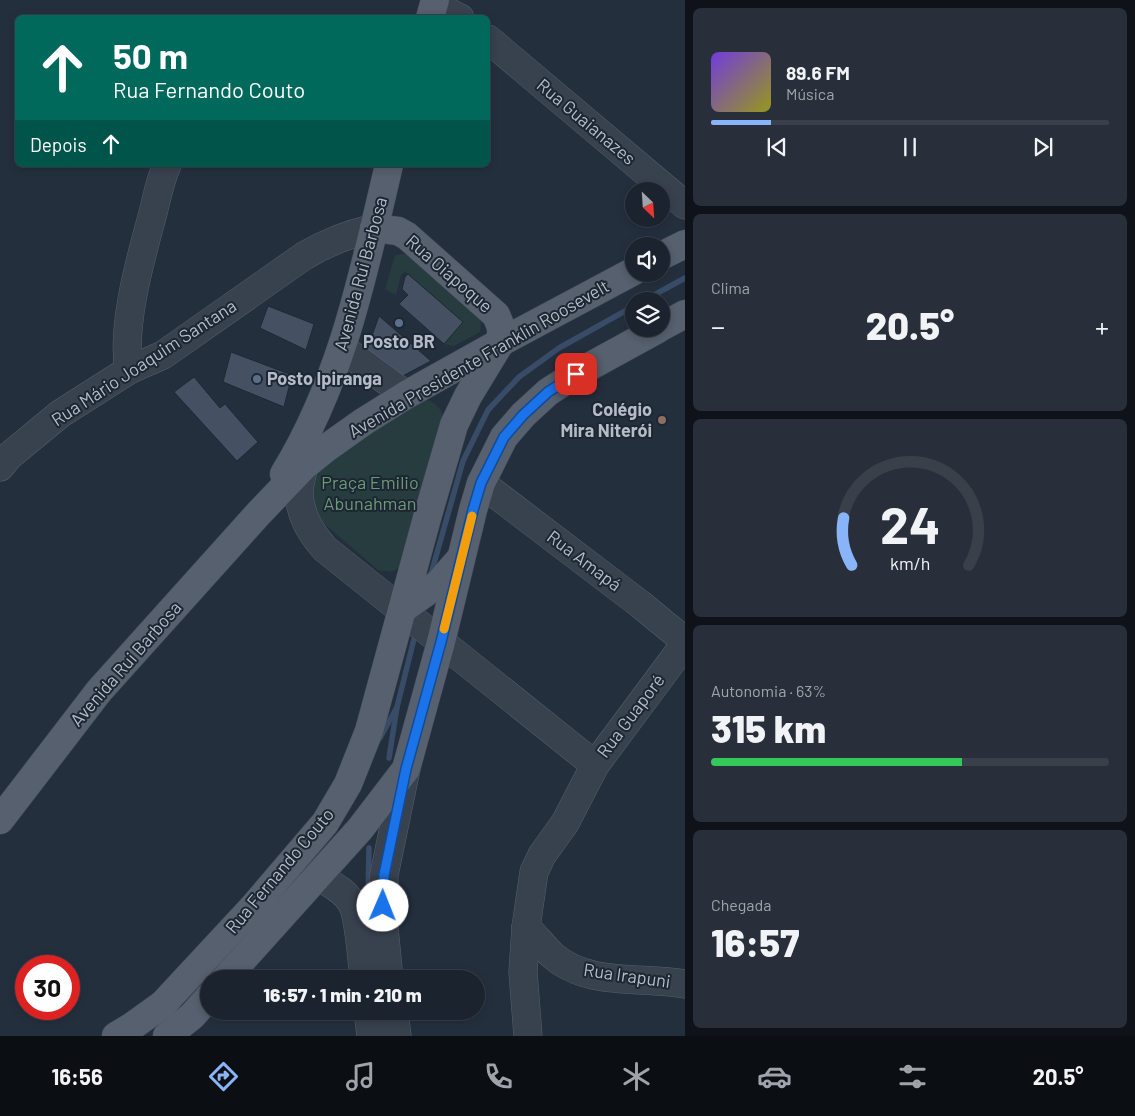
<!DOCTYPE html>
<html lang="pt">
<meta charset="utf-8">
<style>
body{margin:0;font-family:Barlow,sans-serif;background:#282f3a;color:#f1f3f6;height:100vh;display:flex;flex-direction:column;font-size:19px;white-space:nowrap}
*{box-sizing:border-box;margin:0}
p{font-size:16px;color:#a0a4aa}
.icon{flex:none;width:28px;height:28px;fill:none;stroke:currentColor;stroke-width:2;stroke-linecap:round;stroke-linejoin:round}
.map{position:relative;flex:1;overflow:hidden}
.sheet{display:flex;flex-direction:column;gap:8px;padding:8px;background:#0f1319;width:450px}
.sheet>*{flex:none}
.hud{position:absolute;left:15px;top:15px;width:475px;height:152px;border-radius:8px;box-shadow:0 2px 8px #0003,0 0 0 1px #39404a;background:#00695c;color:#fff;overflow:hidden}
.needle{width:32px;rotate:155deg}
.buttons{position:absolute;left:625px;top:182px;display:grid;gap:10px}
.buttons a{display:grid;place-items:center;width:45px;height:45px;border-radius:50%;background:#1b232e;box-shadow:0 2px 8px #0003,0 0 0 1px #39404a;font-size:25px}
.speed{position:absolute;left:15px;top:955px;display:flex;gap:10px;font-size:25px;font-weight:700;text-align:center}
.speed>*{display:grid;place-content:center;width:65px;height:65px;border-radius:50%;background:#1b232e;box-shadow:0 2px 8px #0003,0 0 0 1px #39404a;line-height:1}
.speed .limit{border:8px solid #d22;background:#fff;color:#111}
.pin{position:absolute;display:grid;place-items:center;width:42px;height:42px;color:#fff;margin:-21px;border-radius:10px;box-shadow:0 2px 8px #0006}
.me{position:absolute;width:55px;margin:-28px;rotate:1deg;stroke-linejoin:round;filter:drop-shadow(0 0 4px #0008)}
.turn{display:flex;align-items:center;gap:18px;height:105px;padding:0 15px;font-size:22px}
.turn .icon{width:65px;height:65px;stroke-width:2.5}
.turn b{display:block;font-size:35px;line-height:42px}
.then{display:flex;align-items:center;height:48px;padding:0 15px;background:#0003;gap:10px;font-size:19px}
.big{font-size:38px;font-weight:800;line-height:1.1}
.sheet .card{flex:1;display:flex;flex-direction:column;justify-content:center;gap:8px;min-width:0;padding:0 18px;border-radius:8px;background:#282f3a}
.sheet .dial{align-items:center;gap:0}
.dial svg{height:130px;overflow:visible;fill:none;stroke:#39404a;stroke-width:7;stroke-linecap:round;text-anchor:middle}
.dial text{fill:#f1f3f6;stroke:none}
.song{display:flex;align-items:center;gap:15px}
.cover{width:60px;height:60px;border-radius:8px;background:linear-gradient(135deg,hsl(260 70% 55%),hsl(60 70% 35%))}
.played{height:5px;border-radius:2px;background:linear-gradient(90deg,#8ab4f8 15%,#39404a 15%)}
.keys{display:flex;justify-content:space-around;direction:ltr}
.heat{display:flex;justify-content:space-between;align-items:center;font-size:28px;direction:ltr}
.charge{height:8px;border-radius:4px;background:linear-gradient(90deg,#34c759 63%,#39404a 0)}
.trip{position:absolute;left:200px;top:970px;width:285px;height:50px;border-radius:25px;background:#1b232e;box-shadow:0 2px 8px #0003,0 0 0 1px #39404a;font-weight:800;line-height:50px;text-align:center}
.tabs{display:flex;height:80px;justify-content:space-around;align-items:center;background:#0b0e12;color:#a0a4aa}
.tabs .icon{width:35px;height:35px}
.tabs .current{color:#8ab4f8}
.tabs b{font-size:22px;color:#f1f3f6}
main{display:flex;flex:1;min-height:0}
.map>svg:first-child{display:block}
.green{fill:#263c3f}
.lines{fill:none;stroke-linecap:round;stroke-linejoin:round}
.stream{stroke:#394c67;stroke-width:5.5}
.building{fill:#455162;stroke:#1f2835}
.minor-casing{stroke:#565f6c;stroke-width:29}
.major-casing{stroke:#414a57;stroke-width:29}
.minor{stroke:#38414e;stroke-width:28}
.major{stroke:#56606e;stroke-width:28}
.route-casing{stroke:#114b97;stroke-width:12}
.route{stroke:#1a73e8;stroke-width:9}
.slow{stroke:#f59e0b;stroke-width:9}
.service-dot{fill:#5c6f8a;stroke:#1d2633;stroke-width:2}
.education-dot{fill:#8d6e63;stroke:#1d2633;stroke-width:2}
.labels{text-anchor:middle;stroke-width:4;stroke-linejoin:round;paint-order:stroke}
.street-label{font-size:18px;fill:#b4bcc9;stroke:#1d2633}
.poi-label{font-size:18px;font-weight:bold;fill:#b4bcc9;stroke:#1d2633}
.park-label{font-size:18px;fill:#6b9a76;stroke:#1d2633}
</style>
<main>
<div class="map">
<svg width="685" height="1036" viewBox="0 0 685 1036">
<rect width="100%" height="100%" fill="#242f3e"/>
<g class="green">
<polygon points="403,254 411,256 479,316 481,324 480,332 454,346 444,344 463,322 405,271 401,275 396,295 385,289 395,255"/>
<path d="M 424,399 C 435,402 441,408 445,419 L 404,564 L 392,572 L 378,570 L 320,520 L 314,510 L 310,486 L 313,474 L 344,445 Z"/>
</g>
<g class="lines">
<g class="stream">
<polyline points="643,301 685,278"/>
<polyline points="431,574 463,461 488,410 519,377 559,348 634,306"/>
<polyline points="380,738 397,707"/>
<polyline points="389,758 397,707 414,639"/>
<polyline points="369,848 368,894 370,919"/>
</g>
</g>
<g class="building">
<polygon points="408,274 463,322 444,344 399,304 408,295 402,289 405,277"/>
<polygon points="268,306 314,324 306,350 260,328"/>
<polygon points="379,316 431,361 393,381 364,358"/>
<polygon points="231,352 292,375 284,407 223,382"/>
<polygon points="194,377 220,408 225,404 258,442 237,461 174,392"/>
</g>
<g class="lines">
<g class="minor-casing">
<g id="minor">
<polyline points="434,5 460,18"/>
<polyline points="488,39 685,205"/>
<polyline points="342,348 406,395"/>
<path d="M 129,370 C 121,326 141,257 153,213 C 157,197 160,180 167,165"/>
<path d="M 304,466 C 302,474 299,485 299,493 C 300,516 311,533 325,549 L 595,765"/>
<path d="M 0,467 L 9,456 L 60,414 L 129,370 L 163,355 L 304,256 C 327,242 349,234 374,228"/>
<polyline points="481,483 640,604 685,641"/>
<path d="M 318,875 C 328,883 344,890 351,902 C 359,914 362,962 364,979"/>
<path d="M 526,927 C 535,936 543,946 552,955 C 588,987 642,976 685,984"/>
<polyline points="389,979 383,917 384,875 406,769"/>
<polyline points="368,1011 371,1036"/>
<polyline points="394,1011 397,1036"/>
<polyline points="528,1036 523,972 526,927 534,872 542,855 565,823 595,765 685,644"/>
</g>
</g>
<g class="major-casing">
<g id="major">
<polyline points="430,18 435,0"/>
<polyline points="374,228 398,231 407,236 496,315 501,327 501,342"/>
<polyline points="661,256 685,244"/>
<polyline points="661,327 685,314"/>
<path d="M 284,474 C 342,380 364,271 389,165"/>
<polyline points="403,609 439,583 461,558"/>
<polyline points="0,820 99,691 259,513 304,466 325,449 363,422 406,395 501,342 634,271"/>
<polyline points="225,979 360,829 406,769 441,642 473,510 481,483 504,437 523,415 548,392 576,374 658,329"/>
<polyline points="116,1036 131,1027 163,1004 255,905 325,823 348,784 369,731 427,518 454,425 468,396 499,345"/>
<polyline points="167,1036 192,1016 209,997"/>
</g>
</g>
<use href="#minor" class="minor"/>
<use href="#major" class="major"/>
</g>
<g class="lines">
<g class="route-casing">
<polyline id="route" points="383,906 384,875 406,769 441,642 473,510 481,483 504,437 523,415 548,392 576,374"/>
</g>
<use href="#route" class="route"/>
<polyline class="slow" points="444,629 472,516"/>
</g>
<g class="service-dot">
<circle cx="399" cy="323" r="5"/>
<circle cx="257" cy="379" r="5"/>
</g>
<circle class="education-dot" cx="662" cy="420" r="5"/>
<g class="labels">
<g class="street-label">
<text transform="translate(586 122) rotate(40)" y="6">Rua Guaianazes</text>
<text transform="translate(361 274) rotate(-75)" y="6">Avenida Rui Barbosa</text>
<text transform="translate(449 274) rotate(41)" y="6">Rua Oiapoque</text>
<text transform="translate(479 359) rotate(-30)" y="6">Avenida Presidente Franklin Roosevelt</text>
<text transform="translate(144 363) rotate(-33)" y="6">Rua Mário Joaquim Santana</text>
<text transform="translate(584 561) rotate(37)" y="6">Rua Amapá</text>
<text transform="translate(126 664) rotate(-49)" y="6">Avenida Rui Barbosa</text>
<text transform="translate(631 716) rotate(-53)" y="6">Rua Guaporé</text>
<text transform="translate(280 871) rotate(-50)" y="6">Rua Fernando Couto</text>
<text transform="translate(627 976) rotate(8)" y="6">Rua Irapuni</text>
</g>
<g class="poi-label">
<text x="399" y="348">Posto BR</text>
<text x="267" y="385" text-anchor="start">Posto Ipiranga</text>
<text x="652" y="416" text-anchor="end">Colégio<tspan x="652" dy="21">Mira Niterói</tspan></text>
</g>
<g class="park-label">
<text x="370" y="489">Praça Emilio<tspan x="370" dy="21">Abunahman</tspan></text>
</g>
</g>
</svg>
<div class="buttons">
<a><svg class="needle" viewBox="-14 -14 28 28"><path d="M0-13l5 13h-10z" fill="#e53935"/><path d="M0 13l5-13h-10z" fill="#a0a4aa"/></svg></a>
<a><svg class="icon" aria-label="sound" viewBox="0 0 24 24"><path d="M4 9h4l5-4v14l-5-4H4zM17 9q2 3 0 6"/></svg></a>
<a><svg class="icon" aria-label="layers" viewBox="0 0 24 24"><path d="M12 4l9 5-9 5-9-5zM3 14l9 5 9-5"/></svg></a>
</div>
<div class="speed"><div class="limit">30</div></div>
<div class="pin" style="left:576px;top:374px;background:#d93025"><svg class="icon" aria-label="arrive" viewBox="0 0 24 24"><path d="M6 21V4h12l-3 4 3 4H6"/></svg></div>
<svg class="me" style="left:383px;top:906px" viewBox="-20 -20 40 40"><circle r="19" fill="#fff"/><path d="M0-13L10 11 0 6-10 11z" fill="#1a73e8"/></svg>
<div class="trip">16:57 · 1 min · 210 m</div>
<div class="hud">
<div class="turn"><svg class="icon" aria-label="ahead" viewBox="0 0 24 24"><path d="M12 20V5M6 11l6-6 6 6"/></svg><div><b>50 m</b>Rua Fernando Couto</div></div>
<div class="then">Depois<svg class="icon" aria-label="ahead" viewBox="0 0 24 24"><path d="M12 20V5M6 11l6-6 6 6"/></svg></div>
</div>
</div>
<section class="sheet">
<div class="card">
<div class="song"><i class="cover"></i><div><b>89.6 FM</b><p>Música</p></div></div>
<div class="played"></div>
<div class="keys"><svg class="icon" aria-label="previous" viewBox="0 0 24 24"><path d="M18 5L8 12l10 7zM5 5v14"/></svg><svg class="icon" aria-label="pause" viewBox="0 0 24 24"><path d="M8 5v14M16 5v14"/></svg><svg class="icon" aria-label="next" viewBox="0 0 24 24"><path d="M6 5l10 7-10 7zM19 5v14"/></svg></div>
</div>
<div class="card"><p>Clima</p>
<div class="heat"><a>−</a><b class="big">20.5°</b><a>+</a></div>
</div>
<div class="card dial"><svg viewBox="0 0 100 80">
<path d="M14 69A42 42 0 1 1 86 69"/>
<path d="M14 69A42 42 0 0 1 9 40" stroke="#8ab4f8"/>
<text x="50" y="56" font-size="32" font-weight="700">24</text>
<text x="50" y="72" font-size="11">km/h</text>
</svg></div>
<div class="card"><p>Autonomia · 63%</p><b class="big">315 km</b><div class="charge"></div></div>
<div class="card"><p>Chegada</p><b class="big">16:57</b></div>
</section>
</main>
<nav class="tabs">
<b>16:56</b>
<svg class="icon current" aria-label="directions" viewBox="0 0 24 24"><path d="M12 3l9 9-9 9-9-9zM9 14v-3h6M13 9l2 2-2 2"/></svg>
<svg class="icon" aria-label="music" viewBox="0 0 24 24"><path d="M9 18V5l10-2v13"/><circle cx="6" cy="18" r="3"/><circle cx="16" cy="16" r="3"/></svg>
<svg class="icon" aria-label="phone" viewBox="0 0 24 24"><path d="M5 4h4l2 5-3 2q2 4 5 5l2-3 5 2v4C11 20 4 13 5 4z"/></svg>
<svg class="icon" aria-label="climate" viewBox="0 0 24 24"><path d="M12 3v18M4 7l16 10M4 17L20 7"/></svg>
<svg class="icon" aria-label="car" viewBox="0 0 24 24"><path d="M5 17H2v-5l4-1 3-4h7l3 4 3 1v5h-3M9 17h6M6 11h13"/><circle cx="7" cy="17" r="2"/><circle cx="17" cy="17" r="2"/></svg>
<svg class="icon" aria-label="filters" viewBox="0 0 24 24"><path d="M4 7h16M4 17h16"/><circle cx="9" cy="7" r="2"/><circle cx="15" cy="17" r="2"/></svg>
<b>20.5°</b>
</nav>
